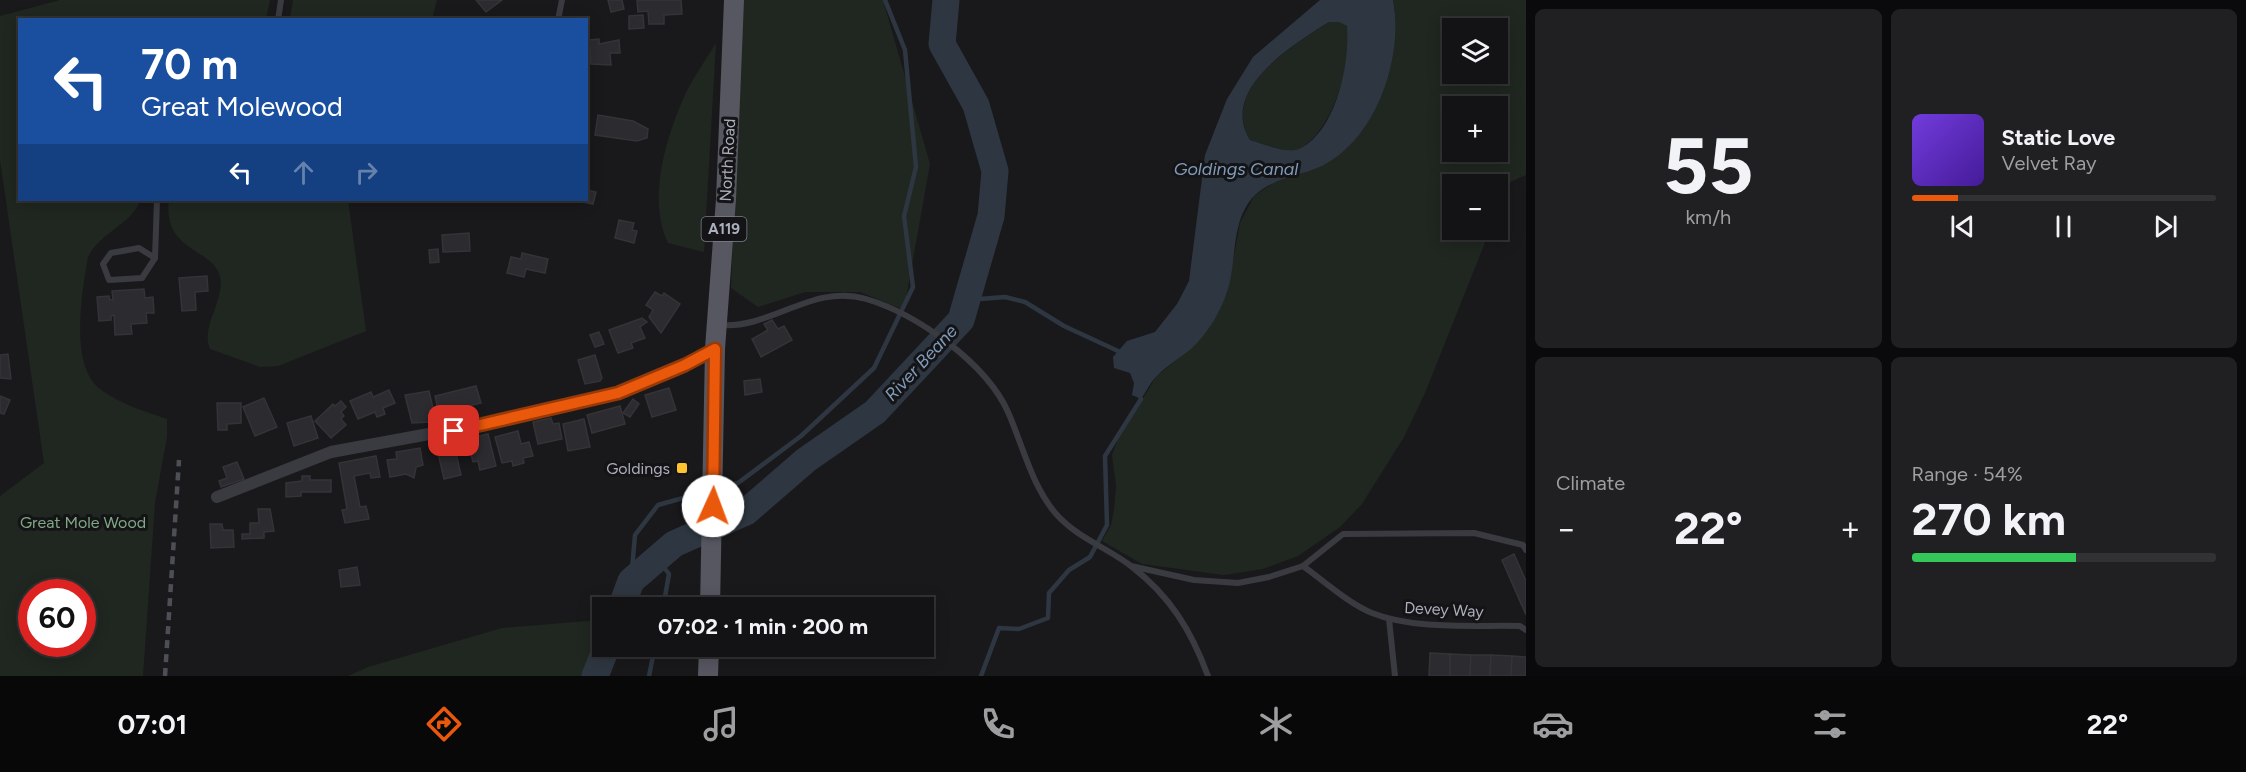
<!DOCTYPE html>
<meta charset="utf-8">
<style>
body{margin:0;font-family:Figtree,sans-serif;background:#202022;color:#f1f3f6;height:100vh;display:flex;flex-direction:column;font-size:22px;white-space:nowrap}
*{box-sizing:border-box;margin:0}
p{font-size:20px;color:#9d9ea0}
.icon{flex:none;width:33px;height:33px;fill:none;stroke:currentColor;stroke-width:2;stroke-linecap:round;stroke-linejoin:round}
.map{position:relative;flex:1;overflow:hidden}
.panel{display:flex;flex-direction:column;gap:9px;padding:9px;background:#0a0a0c;width:720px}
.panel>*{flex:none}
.banner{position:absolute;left:18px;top:18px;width:570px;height:183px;border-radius:0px;box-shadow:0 3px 15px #0003,0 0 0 2px #323234;background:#1a4fa0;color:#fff;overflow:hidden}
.fabs{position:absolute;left:1442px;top:18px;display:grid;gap:12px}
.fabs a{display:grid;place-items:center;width:66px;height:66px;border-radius:0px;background:#131315;box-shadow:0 3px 15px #0003,0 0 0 2px #323234;font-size:30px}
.speed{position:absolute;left:18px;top:579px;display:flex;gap:12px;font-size:30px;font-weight:700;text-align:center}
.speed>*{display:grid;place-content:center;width:78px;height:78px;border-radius:50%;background:#131315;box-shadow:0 3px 15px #0003,0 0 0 2px #323234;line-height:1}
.speed .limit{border:9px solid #d22;background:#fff;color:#111}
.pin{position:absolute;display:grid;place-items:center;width:51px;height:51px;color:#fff;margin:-26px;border-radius:12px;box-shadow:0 3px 9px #0006}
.me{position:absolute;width:66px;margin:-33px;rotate:2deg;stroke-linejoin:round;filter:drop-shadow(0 0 4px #0008)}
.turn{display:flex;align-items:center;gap:21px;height:126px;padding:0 24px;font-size:27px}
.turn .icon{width:78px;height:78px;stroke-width:2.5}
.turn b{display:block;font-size:42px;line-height:51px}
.lanes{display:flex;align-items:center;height:57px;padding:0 24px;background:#0003;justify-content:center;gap:30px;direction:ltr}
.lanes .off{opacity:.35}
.big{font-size:45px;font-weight:700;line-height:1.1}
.panel .tile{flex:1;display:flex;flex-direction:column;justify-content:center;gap:9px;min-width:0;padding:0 21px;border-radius:9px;background:#202022}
.panel .dial{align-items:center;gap:0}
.dial b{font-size:78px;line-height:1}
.song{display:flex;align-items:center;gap:18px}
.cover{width:72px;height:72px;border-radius:9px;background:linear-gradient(135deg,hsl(260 70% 55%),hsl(260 70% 35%))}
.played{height:6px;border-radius:3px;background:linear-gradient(90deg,#ea580c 15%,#323234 15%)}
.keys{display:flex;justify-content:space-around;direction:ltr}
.heat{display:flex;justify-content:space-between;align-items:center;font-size:33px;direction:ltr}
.charge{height:9px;border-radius:4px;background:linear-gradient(90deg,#34c759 54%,#323234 0)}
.panel .tiles{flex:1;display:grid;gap:9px;grid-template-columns:repeat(2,1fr)}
.trip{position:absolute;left:592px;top:597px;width:342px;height:60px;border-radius:0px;background:#131315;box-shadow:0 3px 15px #0003,0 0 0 2px #323234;font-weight:700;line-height:60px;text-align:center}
.menu{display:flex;height:96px;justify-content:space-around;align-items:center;background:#080808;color:#9d9ea0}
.menu .icon{width:42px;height:42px}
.menu .selected{color:#ea580c}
.menu b{font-size:27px;color:#f1f3f6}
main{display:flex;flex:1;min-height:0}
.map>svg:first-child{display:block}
.green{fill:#1f2720;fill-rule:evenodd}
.water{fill:#2e3741;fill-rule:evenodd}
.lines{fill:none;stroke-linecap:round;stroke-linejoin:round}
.stream{stroke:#2e3741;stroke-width:4.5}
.river{stroke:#2e3741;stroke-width:27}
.building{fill:#2c2c30;stroke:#333338;stroke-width:1.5}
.lane{stroke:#3a3b41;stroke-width:6}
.street{stroke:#3a3b41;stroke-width:12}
.primary{stroke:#565760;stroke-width:20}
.rail{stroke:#4d4f56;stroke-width:4.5;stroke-dasharray:8 6;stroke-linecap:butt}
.route-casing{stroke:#983908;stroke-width:15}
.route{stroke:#ea580c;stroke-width:10}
.poi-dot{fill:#fec32f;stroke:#141417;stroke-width:2}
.labels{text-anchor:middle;stroke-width:6;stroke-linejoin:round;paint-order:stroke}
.shield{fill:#141417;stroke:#7e808a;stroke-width:1.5}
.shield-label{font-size:15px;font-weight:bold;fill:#abafbc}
.street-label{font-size:16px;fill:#abafbc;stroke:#141417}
.poi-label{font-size:16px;fill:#abafbc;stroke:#141417;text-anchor:end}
.park-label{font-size:16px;fill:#81a885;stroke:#141417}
.water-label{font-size:18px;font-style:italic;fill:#809bb9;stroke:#141417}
</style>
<main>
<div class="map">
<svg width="1526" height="676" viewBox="0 0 1526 676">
<rect width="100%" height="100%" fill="#19191c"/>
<g class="green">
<path d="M 60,0 L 270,0 L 266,19 L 20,20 L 20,200 L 141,200 C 130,226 100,232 88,257 C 82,292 69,365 100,389 C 120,404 144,411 167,419 L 167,437 L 155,503 L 143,676 L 0,676 L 0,496 L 44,463 L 0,160 L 0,16 ZM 32,592 L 82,592 L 82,644 L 32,644 Z"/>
<polygon points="293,0 437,0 432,19 290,19"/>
<polygon points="742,0 883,0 930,164 904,310 860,292 805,292 758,307 731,288"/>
<path d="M 1393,0 L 1526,0 L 1526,175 L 1508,183 L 1497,212 L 1497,184 L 1452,184 L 1452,230 L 1490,230 L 1425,393 L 1404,437 L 1362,504 L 1340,527 L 1298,556 L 1263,569 L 1224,575 L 1142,564 L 1102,541 L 1111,525 L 1114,510 L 1116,486 L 1112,455 L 1118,439 L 1156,377 L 1193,346 L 1227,293 L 1240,223 L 1254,196 L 1273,183 L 1321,166 L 1395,12 ZM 1452,28 L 1497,28 L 1497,74 L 1452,74 ZM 1452,106 L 1497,106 L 1497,152 L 1452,152 Z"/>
<path d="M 1329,22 L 1339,22 L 1347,26 C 1348,35 1350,45 1349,54 C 1345,82 1327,134 1301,148 C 1287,155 1264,144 1250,140 C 1220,89 1292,46 1329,22 Z"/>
<path d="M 716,43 L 704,252 L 668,243 C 648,201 664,145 681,104 C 689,83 704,63 716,43 Z"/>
<path d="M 169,200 L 348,200 L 366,331 L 278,366 L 260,367 L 210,349 C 200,326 225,301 220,277 C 214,248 162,252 169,200 Z"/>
<polygon points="600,620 603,621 603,646 607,647 589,676 348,676 368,667 502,628"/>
</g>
<path class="water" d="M 1320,0 L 1393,0 C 1404,58 1376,139 1322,166 C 1300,176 1273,178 1255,195 C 1229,221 1238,264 1226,295 C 1219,314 1207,334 1192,348 C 1180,358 1166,366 1156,377 C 1150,383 1146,392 1141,399 L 1132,395 L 1134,383 L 1130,373 L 1114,368 L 1113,357 L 1127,341 L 1155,332 L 1177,304 L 1189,281 L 1205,155 L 1227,99 L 1253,57 ZM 1329,22 L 1339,22 L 1347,26 C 1350,62 1337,129 1301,148 C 1288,155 1264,144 1250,140 C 1219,90 1292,45 1329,22 Z"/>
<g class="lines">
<g class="stream">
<polyline points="967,300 1005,297 1025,302 1064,326 1118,351"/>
<polyline points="719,488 738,483 801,436 874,368 913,287 904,216 916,167 905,50 885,0"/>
<polyline points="657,558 669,574 663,608"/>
<polyline points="631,581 635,535 658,505 708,491"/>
<polyline points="649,676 655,646"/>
<polyline points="981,676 999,628 1019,629 1048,618 1049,593 1069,570 1090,557 1107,525 1105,456 1141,399"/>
</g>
<g class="river">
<polyline points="621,608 631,581 674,544 746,512 806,460 875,412 961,320 991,216 995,171 976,105 942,44 946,0"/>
<polyline points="595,676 607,646"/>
</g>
</g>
<g class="building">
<polygon points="476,0 502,0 486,12"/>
<polygon points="608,0 622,0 624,9 611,12"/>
<polygon points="637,0 681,0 682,14 664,15 664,24 649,24 648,11 638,12"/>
<polygon points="643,15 644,28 629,29 629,16"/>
<polygon points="599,39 599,44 619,40 620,53 610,53 611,65 591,64 589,40"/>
<polygon points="598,115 633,121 648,129 647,138 637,141 595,135"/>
<polygon points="586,190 596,192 593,204 574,200 586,200"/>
<polygon points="619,220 634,223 632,230 637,231 634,243 615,238"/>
<polygon points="469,233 470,251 443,252 442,235"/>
<polygon points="438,249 439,262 430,263 429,250"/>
<polygon points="522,253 548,259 545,273 526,269 524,277 507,273 511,257 521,259"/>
<polygon points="207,276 208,291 195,292 196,310 182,311 179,278"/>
<polygon points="144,289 145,298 153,297 154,313 146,313 147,323 131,324 132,334 115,335 114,315 111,316 111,320 99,321 97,297 109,296 110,300 113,300 112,291"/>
<polygon points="655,292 662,296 664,293 680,304 661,333 649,317 653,310 646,305"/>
<polygon points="642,318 647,322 640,327 645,338 631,343 633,348 618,353 609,330"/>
<polygon points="772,320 778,329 784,326 792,340 761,357 752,339 768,330 764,324"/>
<polygon points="599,332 604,344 595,347 590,335"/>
<polygon points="8,354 11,379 0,378 0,355"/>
<polygon points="595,355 602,378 600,381 585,384 578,360"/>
<polygon points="760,379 762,392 745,395 744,381"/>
<polygon points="476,386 481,403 448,411 449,416 440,418 435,396"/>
<polygon points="669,388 676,410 652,417 645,395"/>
<polygon points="389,390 395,403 383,408 385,414 377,417 375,412 358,419 350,401 371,392 373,397"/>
<polygon points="429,391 434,413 428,415 430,422 412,423 405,395"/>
<polygon points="0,396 10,400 4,414 0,413"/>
<polygon points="264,398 277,427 255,436 243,407"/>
<polygon points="633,399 639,404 630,417 623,413"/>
<polygon points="341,401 346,407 341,412 344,416 341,419 346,425 331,438 315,421 333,404 335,406"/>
<polygon points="217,403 241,403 241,423 227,424 227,430 218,430"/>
<polygon points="620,406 625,424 592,433 587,415"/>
<polygon points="311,416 318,438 294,446 287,423"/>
<polygon points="551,418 553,424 559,423 562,439 538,444 533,422"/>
<polygon points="584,419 590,447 568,451 563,424"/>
<polygon points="518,431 521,444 529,442 533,456 523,458 524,463 513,466 512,461 502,463 495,437"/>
<polygon points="488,434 496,466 480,470 478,461 473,462 467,439"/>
<polygon points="453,440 461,475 444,479 436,444"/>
<polygon points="420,448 423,465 416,467 414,478 406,474 390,477 387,460 397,459 396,452"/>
<polygon points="376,456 380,477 371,478 370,473 354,476 360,507 366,506 369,519 345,523 342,510 347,509 339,463"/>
<polygon points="237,462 244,479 221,487 219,481 227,478 223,467"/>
<polygon points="302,476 310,476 310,480 331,480 331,492 301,492 301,496 286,497 286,483 302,481"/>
<polygon points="258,509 270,509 274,531 264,532 264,538 242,539 242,534 250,534 250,523 259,523"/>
<polygon points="210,524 222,524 223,530 233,530 234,547 211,548"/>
<polygon points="1514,554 1526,581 1526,615 1502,560"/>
<polygon points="357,567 360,585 341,587 339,570"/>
<polygon points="1430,653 1450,654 1450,676 1429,676"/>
<polygon points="1450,654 1471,655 1470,676 1450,676"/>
<polygon points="1471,655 1491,655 1490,676 1470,676"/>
<polygon points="1491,655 1512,656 1511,676 1490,676"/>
<polygon points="1512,656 1526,657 1526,676 1511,676"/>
</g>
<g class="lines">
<g class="lane">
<polyline points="278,20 281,0"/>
<polyline points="558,20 562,0"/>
<polygon points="139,248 155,258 142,278 109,280 103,264 111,253"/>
<polyline points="155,258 157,200"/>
<path d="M 721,325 C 771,329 813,283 866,299 C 917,314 986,363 1008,412 C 1023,446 1032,487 1057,515 C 1078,538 1106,547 1131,566 C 1170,596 1191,630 1208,676"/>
<polyline points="1131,566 1194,580 1238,583 1269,577 1303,566 1343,534 1474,533 1523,545 1526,550"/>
<path d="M 1303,566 C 1324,581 1348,603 1372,613 C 1414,630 1475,625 1520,626 L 1526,630"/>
<polyline points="1389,619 1395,676"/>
</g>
<polyline class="street" points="217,497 331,452 494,422 618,393 685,365 715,349"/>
<g class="primary">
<polyline points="710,608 715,349 726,199 734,0"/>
<polyline points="708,676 709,646"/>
</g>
<polyline class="rail" points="165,676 179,460"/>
</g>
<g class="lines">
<g class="route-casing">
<polyline id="route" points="454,431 618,393 685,365 715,349 713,506"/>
</g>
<use href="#route" class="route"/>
</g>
<rect class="poi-dot" x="676" y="462" width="12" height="12" rx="3"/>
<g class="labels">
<rect class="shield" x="701.5" y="217" width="45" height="24" rx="4.5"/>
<g class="shield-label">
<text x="724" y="234">A119</text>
</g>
<g class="street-label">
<text transform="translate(727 160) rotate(-87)" y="6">North Road</text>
<text transform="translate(1444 609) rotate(3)" y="6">Devey Way</text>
</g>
<g class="poi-label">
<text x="670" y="474">Goldings</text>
</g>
<g class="park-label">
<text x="83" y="528">Great Mole Wood</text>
</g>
<g class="water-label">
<text x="1236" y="175">Goldings Canal</text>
<text transform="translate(921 363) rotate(-47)" y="6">River Beane</text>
</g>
</g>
</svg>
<div class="fabs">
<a><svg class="icon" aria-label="layers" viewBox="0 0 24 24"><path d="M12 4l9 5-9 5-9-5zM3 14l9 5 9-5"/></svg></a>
<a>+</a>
<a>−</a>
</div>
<div class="speed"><div class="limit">60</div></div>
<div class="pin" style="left:454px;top:431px;background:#d93025"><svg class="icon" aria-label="arrive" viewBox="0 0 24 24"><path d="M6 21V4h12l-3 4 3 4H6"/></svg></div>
<svg class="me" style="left:713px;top:506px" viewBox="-20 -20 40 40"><circle r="19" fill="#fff"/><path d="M0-13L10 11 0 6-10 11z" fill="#ea580c"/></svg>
<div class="trip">07:02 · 1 min · 200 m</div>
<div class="banner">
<div class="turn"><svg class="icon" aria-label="left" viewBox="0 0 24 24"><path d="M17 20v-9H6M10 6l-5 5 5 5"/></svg><div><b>70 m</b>Great Molewood</div></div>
<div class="lanes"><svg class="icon" aria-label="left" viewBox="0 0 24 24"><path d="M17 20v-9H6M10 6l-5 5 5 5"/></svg><svg class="icon off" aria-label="ahead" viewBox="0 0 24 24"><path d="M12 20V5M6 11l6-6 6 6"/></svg><svg class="icon off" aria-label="right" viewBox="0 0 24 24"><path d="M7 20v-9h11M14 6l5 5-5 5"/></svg></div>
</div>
</div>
<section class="panel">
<div class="tiles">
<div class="tile dial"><b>55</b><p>km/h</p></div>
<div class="tile">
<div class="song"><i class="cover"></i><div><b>Static Love</b><p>Velvet Ray</p></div></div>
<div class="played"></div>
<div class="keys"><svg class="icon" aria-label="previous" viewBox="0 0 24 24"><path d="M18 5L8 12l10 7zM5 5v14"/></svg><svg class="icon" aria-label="pause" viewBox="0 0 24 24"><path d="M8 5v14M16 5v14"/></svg><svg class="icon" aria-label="next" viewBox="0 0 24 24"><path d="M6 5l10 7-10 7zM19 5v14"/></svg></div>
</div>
<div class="tile"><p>Climate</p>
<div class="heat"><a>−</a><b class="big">22°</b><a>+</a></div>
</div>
<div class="tile"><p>Range · 54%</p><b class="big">270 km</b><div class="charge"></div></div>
</div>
</section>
</main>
<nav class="menu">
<b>07:01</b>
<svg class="icon selected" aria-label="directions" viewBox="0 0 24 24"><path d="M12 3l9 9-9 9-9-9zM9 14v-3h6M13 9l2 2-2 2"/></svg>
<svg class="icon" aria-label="music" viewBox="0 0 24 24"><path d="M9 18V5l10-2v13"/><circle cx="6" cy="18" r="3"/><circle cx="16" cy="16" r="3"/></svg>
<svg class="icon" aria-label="phone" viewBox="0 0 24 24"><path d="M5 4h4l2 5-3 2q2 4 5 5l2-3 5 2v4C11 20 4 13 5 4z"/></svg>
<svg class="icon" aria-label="climate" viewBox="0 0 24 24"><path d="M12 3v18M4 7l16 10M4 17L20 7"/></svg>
<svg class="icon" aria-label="car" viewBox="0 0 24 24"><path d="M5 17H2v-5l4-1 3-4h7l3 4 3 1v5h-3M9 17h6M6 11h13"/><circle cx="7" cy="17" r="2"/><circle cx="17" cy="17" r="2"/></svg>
<svg class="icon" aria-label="filters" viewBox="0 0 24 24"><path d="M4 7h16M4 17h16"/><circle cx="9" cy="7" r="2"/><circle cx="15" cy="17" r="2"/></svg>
<b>22°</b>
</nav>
